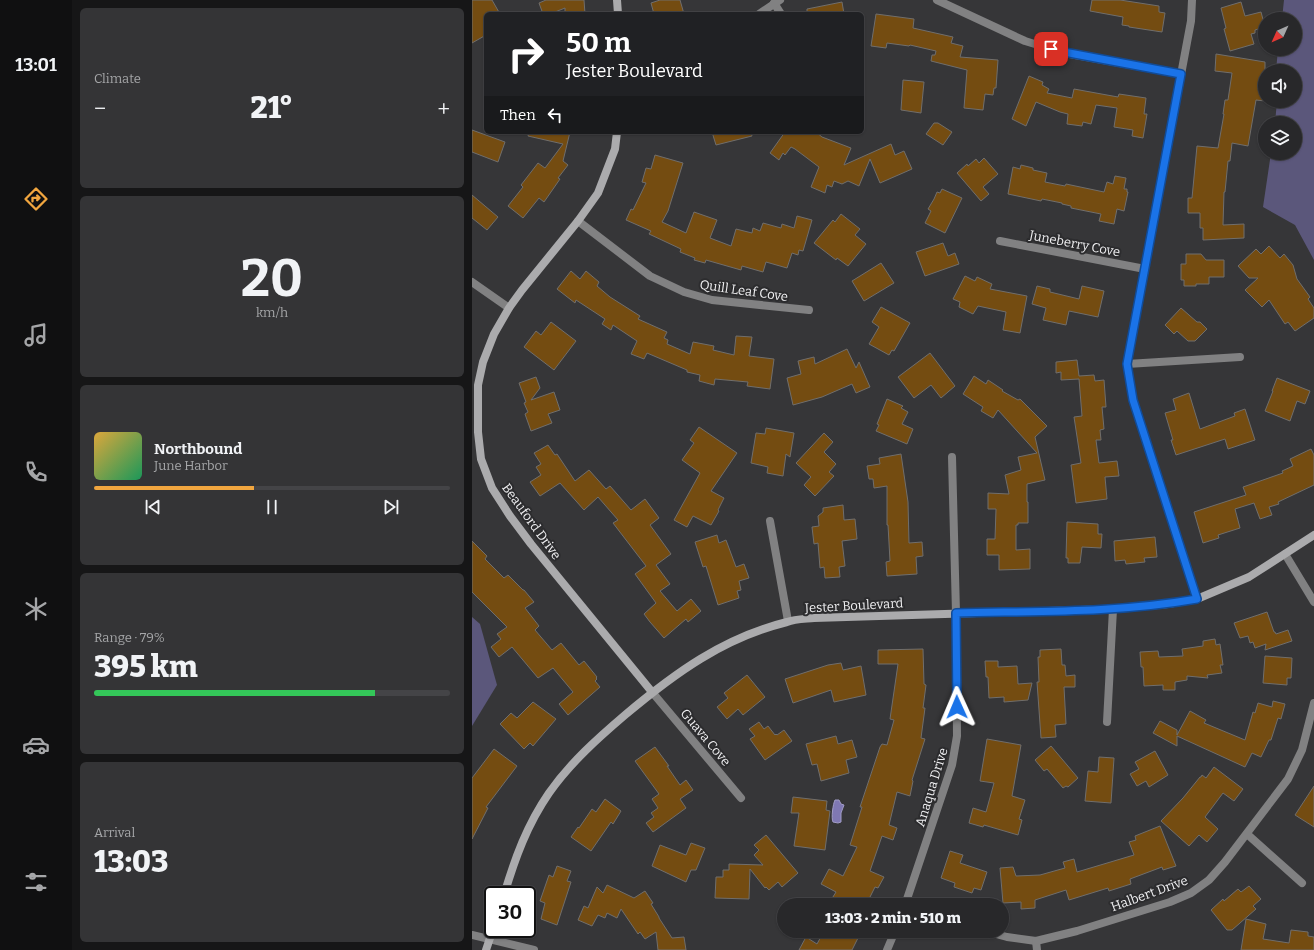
<!DOCTYPE html>
<meta charset="utf-8">
<style>
body{margin:0;font-family:Bitter,serif;background:#343436;color:#f1f3f6;height:100vh;display:flex;flex-direction:column;font-size:15px;white-space:nowrap}
*{box-sizing:border-box;margin:0}
p{font-size:13px;color:#a5a6a8}
.icon{flex:none;width:22px;height:22px;fill:none;stroke:currentColor;stroke-width:2;stroke-linecap:round;stroke-linejoin:round}
.map{position:relative;flex:1;overflow:hidden}
.side{display:flex;flex-direction:column;gap:8px;padding:8px;background:#161617;width:400px}
.side>*{flex:none}
.banner{position:absolute;left:12px;top:12px;width:380px;height:122px;border-radius:6px;box-shadow:0 1px 3px #0004,0 0 0 1px #444447;background:#202124;color:#fff;overflow:hidden}
.needle{width:26px;rotate:225deg}
.buttons{position:absolute;left:786px;top:12px;display:grid;gap:8px}
.buttons a{display:grid;place-items:center;width:44px;height:44px;border-radius:50%;background:#28282a;box-shadow:0 1px 3px #0004,0 0 0 1px #444447;font-size:20px}
.speed{position:absolute;left:12px;top:886px;display:flex;gap:8px;font-size:20px;font-weight:700;text-align:center}
.speed>*{display:grid;place-content:center;width:52px;height:52px;border-radius:50%;background:#28282a;box-shadow:0 1px 3px #0004,0 0 0 1px #444447;line-height:1}
.speed .limit{border:2px solid #111;border-radius:6px;background:#fff;color:#111}
.pin{position:absolute;display:grid;place-items:center;width:34px;height:34px;color:#fff;margin:-17px;border-radius:8px;box-shadow:0 2px 6px #0006}
.me{position:absolute;width:44px;margin:-22px;rotate:359deg;stroke-linejoin:round;filter:drop-shadow(0 0 3px #0008)}
.turn{display:flex;align-items:center;gap:14px;height:84px;padding:0 16px;font-size:18px}
.turn .icon{width:52px;height:52px;stroke-width:2.5}
.turn b{display:block;font-size:28px;line-height:34px}
.then{display:flex;align-items:center;height:38px;padding:0 16px;background:#0003;gap:8px;font-size:15px}
.big{font-size:30px;font-weight:800;line-height:1.1}
.side .widget{flex:1;display:flex;flex-direction:column;justify-content:center;gap:6px;min-width:0;padding:0 14px;border-radius:6px;background:#343436}
.side .dial{align-items:center;gap:0}
.dial b{font-size:52px;line-height:1}
.song{display:flex;align-items:center;gap:12px}
.cover{width:48px;height:48px;border-radius:6px;background:linear-gradient(135deg,hsl(40 70% 55%),hsl(150 70% 35%))}
.played{height:4px;border-radius:2px;background:linear-gradient(90deg,#f1a63f 45%,#444447 45%)}
.keys{display:flex;justify-content:space-around;direction:ltr}
.heat{display:flex;justify-content:space-between;align-items:center;font-size:22px;direction:ltr}
.charge{height:6px;border-radius:3px;background:linear-gradient(90deg,#34c759 79%,#444447 0)}
.trip{position:absolute;left:305px;top:898px;width:232px;height:40px;border-radius:20px;background:#28282a;box-shadow:0 1px 3px #0004,0 0 0 1px #444447;font-weight:800;line-height:40px;text-align:center}
main{display:flex;flex:1;min-height:0}
.tabs{display:flex;flex-direction:column;width:72px;justify-content:space-around;align-items:center;background:#101011;color:#a5a6a8}
.tabs .icon{width:28px;height:28px}
.tabs .active{color:#f1a63f}
.tabs b{font-size:18px;color:#f1f3f6}
.map>svg:first-child{display:block}
.green{fill:#5b577b}
.water{fill:#7f78b3;stroke:#a19cc6}
.building{fill:#744c11;stroke:#706e6c}
.lines{fill:none;stroke-linecap:round;stroke-linejoin:round}
.street{stroke:#818182;stroke-width:8}
.secondary{stroke:#ababad;stroke-width:8}
.route-casing{stroke:#114b97;stroke-width:10}
.route{stroke:#1a73e8;stroke-width:7}
.labels{text-anchor:middle;stroke-width:4;stroke-linejoin:round;paint-order:stroke}
.street-label{font-size:13px;fill:#efeff1;stroke:#2c2c2e}
</style>
<main>
<nav class="tabs">
<b>13:01</b>
<svg class="icon active" aria-label="directions" viewBox="0 0 24 24"><path d="M12 3l9 9-9 9-9-9zM9 14v-3h6M13 9l2 2-2 2"/></svg>
<svg class="icon" aria-label="music" viewBox="0 0 24 24"><path d="M9 18V5l10-2v13"/><circle cx="6" cy="18" r="3"/><circle cx="16" cy="16" r="3"/></svg>
<svg class="icon" aria-label="phone" viewBox="0 0 24 24"><path d="M5 4h4l2 5-3 2q2 4 5 5l2-3 5 2v4C11 20 4 13 5 4z"/></svg>
<svg class="icon" aria-label="climate" viewBox="0 0 24 24"><path d="M12 3v18M4 7l16 10M4 17L20 7"/></svg>
<svg class="icon" aria-label="car" viewBox="0 0 24 24"><path d="M5 17H2v-5l4-1 3-4h7l3 4 3 1v5h-3M9 17h6M6 11h13"/><circle cx="7" cy="17" r="2"/><circle cx="17" cy="17" r="2"/></svg>
<svg class="icon" aria-label="filters" viewBox="0 0 24 24"><path d="M4 7h16M4 17h16"/><circle cx="9" cy="7" r="2"/><circle cx="15" cy="17" r="2"/></svg>
</nav>
<section class="side">
<div class="widget"><p>Climate</p>
<div class="heat"><a>−</a><b class="big">21°</b><a>+</a></div>
</div>
<div class="widget dial"><b>20</b><p>km/h</p></div>
<div class="widget">
<div class="song"><i class="cover"></i><div><b>Northbound</b><p>June Harbor</p></div></div>
<div class="played"></div>
<div class="keys"><svg class="icon" aria-label="previous" viewBox="0 0 24 24"><path d="M18 5L8 12l10 7zM5 5v14"/></svg><svg class="icon" aria-label="pause" viewBox="0 0 24 24"><path d="M8 5v14M16 5v14"/></svg><svg class="icon" aria-label="next" viewBox="0 0 24 24"><path d="M6 5l10 7-10 7zM19 5v14"/></svg></div>
</div>
<div class="widget"><p>Range · 79%</p><b class="big">395 km</b><div class="charge"></div></div>
<div class="widget"><p>Arrival</p><b class="big">13:03</b></div>
</section>
<div class="map">
<svg width="842" height="950" viewBox="0 0 842 950">
<rect width="100%" height="100%" fill="#363638"/>
<g class="green">
<polygon points="812,0 842,0 842,260 823,225 791,207 799,153 823,153 823,123 803,123 805,101 823,101 823,71 804,71 806,49 823,49 823,19 810,19"/>
<polygon points="0,617 8,624 25,685 0,726"/>
</g>
<path class="water" d="M 363,800 L 367,800 L 369,804 L 372,805 L 369,813 L 369,822 L 366,823 L 361,822 C 359,818 361,804 363,800 Z"/>
<g class="building">
<polygon points="0,0 20,0 28,14 14,14 14,35 0,43"/>
<polygon points="74,0 112,0 113,14 93,14 93,8 78,14 71,14 67,3"/>
<polygon points="188,0 208,0 212,14 182,14 179,3"/>
<polygon points="620,0 648,0 687,6 687,12 693,13 690,32 657,27 657,26 650,25 651,17 618,11"/>
<polygon points="370,2 372,14 335,14 335,9"/>
<polygon points="769,2 773,16 789,12 793,27 783,30 783,33 779,34 782,44 758,51 752,29 754,28 749,8"/>
<polygon points="404,14 442,19 441,28 481,37 479,43 491,46 488,57 526,60 524,88 522,88 521,95 513,94 511,110 492,108 495,70 459,61 460,55 463,55 464,51 438,45 437,46 415,43 414,48 399,46"/>
<polygon points="744,54 793,62 793,101 784,100 776,146 760,143 758,161 756,161 753,192 752,192 751,225 772,224 772,238 731,240 731,228 728,228 728,213 716,213 716,198 720,198 725,146 746,148 752,114 751,114 753,100 756,100 760,73 743,71"/>
<polygon points="557,76 571,82 570,85 577,89 575,93 600,98 602,89 646,97 647,94 674,98 672,114 675,114 671,138 660,136 661,130 642,127 645,108 624,105 619,124 611,122 610,126 595,124 596,114 588,112 564,102 554,126 540,119"/>
<polygon points="431,80 452,82 449,113 429,110"/>
<polygon points="462,123 466,123 480,132 471,145 454,134"/>
<polygon points="0,130 33,142 26,162 0,152"/>
<polygon points="57,132 98,132 91,161 96,165 86,178 88,179 72,202 67,198 51,218 36,206 51,187 49,185 66,163 73,168 91,144 56,136"/>
<polygon points="240,132 279,132 280,136 244,145"/>
<polygon points="313,132 344,132 350,137 379,148 372,165 419,144 423,155 432,151 440,169 408,183 398,159 387,186 376,181 370,184 362,181 360,187 355,185 353,193 339,187 347,167 323,149 319,147 313,155 311,153 307,160 298,153"/>
<polygon points="183,155 211,163 196,211 190,222 214,233 222,212 245,220 238,238 259,246 264,229 280,233 281,228 288,231 291,223 309,228 310,224 322,228 325,216 340,220 331,251 327,250 326,255 320,253 315,268 294,262 291,272 270,266 269,270 234,260 233,263 222,260 223,258 208,252 209,249 177,234 179,231 154,220 159,209 161,210 174,183 170,182 174,168 179,169"/>
<polygon points="512,158 526,174 511,187 517,194 509,201 485,173 495,164 496,166 504,159 507,163"/>
<polygon points="549,165 561,168 561,170 575,173 573,182 593,186 594,184 632,192 635,182 641,184 643,176 654,178 652,189 655,189 655,192 656,192 652,211 645,209 642,224 627,221 629,214 599,208 599,206 590,204 590,203 570,199 569,201 536,194 541,167 548,169"/>
<polygon points="470,189 490,198 473,233 453,223 459,211 456,209 462,199 465,192 468,193"/>
<polygon points="0,195 26,217 15,230 0,218"/>
<polygon points="369,214 388,229 383,235 394,244 376,266 365,258 364,260 342,243 361,220 363,222"/>
<polygon points="471,243 476,256 483,253 487,264 453,276 444,252"/>
<polygon points="797,246 808,258 812,254 821,265 825,279 838,297 836,299 842,308 842,318 823,331 816,322 813,324 797,300 790,307 773,290 786,278 777,278 766,266 784,249 789,254"/>
<polygon points="714,254 729,254 734,260 752,260 752,277 737,277 737,284 724,284 724,286 712,286 712,280 709,280 709,264 714,264"/>
<polygon points="409,263 422,283 392,301 380,281"/>
<polygon points="99,271 108,279 114,271 127,282 125,286 138,297 168,316 166,319 195,332 192,338 196,340 195,344 218,354 221,342 242,346 241,350 262,355 264,336 280,337 277,356 302,359 298,389 275,386 276,382 243,379 242,385 227,381 228,375 215,372 215,370 175,353 172,359 159,354 165,341 141,325 139,330 130,324 133,319 104,300 103,303 85,289"/>
<polygon points="493,276 503,281 505,277 520,284 518,289 555,296 548,333 531,330 534,312 506,306 501,314 487,307 488,302 481,299"/>
<polygon points="565,286 578,289 578,292 607,299 610,286 632,291 626,317 597,311 594,325 571,320 574,308 560,304"/>
<polygon points="409,307 438,323 422,351 420,350 417,355 397,344 407,327 400,322"/>
<polygon points="709,308 725,322 728,322 735,329 723,341 716,341 705,331 702,334 693,325"/>
<polygon points="79,322 104,341 82,370 52,347 64,331 69,335"/>
<polygon points="375,349 384,368 387,362 398,387 384,393 380,384 350,397 321,405 315,378 329,374 326,361 342,357 343,364"/>
<polygon points="458,353 483,386 469,398 459,385 442,398 426,377"/>
<polygon points="605,360 607,376 622,375 623,381 632,380 634,407 630,407 632,429 628,430 629,440 624,440 627,463 645,461 647,476 633,477 635,499 604,503 599,465 609,463 602,417 610,416 607,379 589,380 589,372 584,373 584,362"/>
<polygon points="502,376 514,384 516,380 531,390 530,391 546,400 548,399 575,426 563,437 573,480 555,484 555,502 556,502 556,523 546,523 546,525 544,525 544,550 558,549 558,569 527,570 527,555 515,555 515,539 523,539 524,509 516,509 516,493 537,494 533,475 549,470 546,457 565,453 526,410 521,418 509,411 511,407 491,394"/>
<polygon points="64,377 68,388 59,400 82,392 88,410 76,414 80,423 59,431 53,414 56,412 52,403 54,402 47,383"/>
<polygon points="805,378 838,391 833,404 825,401 818,421 793,411 801,391 800,391"/>
<polygon points="717,393 728,429 763,416 762,413 773,409 783,440 756,449 753,439 704,455 699,440 701,440 693,413 704,410 701,399"/>
<polygon points="415,399 431,406 429,408 436,412 430,424 441,429 435,444 404,431 407,425 405,424"/>
<polygon points="227,427 265,453 239,491 252,498 246,510 247,511 239,525 221,516 215,527 202,520 228,473 210,460 222,443 218,440"/>
<polygon points="294,428 322,433 318,457 314,454 311,476 295,473 296,467 279,463 284,433 293,434"/>
<polygon points="352,433 361,442 352,452 364,464 357,472 362,476 343,496 332,485 339,477 324,463"/>
<polygon points="76,445 83,455 85,454 103,481 117,470 134,489 138,486 159,510 173,499 187,518 178,525 199,554 184,565 198,584 188,591 205,611 219,599 229,611 216,622 214,619 192,638 178,622 172,614 184,603 163,574 174,566 141,523 146,520 126,497 112,510 88,483 68,496 58,482 69,475 64,467 69,464 62,453"/>
<polygon points="839,449 842,455 842,485 806,502 807,504 797,507 800,515 788,519 782,503 763,509 768,528 746,535 747,538 731,543 722,512 774,495 771,487 811,473 810,471 821,466 818,459"/>
<polygon points="429,454 436,502 437,543 450,542 451,556 444,557 445,574 415,576 414,562 418,561 416,525 415,525 415,486 402,488 401,479 397,479 395,466 408,464 407,458"/>
<polygon points="371,505 372,520 383,519 385,539 370,541 373,566 367,567 368,577 353,578 352,567 348,568 346,543 342,544 340,527 347,526 346,516 351,512 351,508"/>
<polygon points="595,522 626,524 626,534 630,534 629,548 610,547 608,563 596,563 596,558 594,558"/>
<polygon points="245,535 247,543 254,540 264,567 272,564 277,578 267,581 269,590 265,591 267,598 246,605 234,566 231,567 223,542"/>
<polygon points="683,537 685,557 672,558 673,562 654,564 653,560 643,561 642,541"/>
<polygon points="0,541 15,556 13,559 32,578 36,575 51,590 52,590 62,602 53,608 67,626 63,630 80,650 89,643 107,665 112,661 125,677 124,678 125,679 123,681 128,687 96,715 87,704 101,692 81,668 66,678 40,647 27,657 19,647 29,639 25,634 35,627 0,592"/>
<polygon points="795,612 802,632 803,632 804,634 816,630 820,641 793,650 794,644 783,648 781,642 778,643 776,636 768,638 762,623"/>
<polygon points="743,639 744,645 748,644 751,665 748,665 750,673 735,675 736,678 715,676 715,680 703,682 703,690 691,690 691,685 672,686 671,667 669,667 668,652 686,651 687,657 711,656 710,649 731,646 731,641"/>
<polygon points="451,649 452,684 454,685 451,708 453,708 449,738 453,739 440,780 441,781 438,796 425,792 417,825 425,828 421,840 410,836 398,871 412,877 406,888 403,887 394,905 356,905 364,892 349,884 357,869 371,876 385,847 378,845 390,807 388,807 408,747 410,744 415,745 422,720 418,719 426,664 406,664 406,650"/>
<polygon points="589,649 590,665 593,665 594,676 603,675 603,687 592,687 594,724 583,725 584,737 569,738 565,682 567,682 566,657 568,657 568,650"/>
<polygon points="793,656 820,658 819,678 815,678 815,685 791,683"/>
<polygon points="513,661 526,661 526,667 545,666 546,684 560,683 556,700 532,702 532,697 517,698 516,677 514,677"/>
<polygon points="369,663 371,670 389,666 394,695 362,702 359,690 321,703 313,679 356,665"/>
<polygon points="275,675 293,697 271,715 266,709 255,719 245,707 256,698 252,693"/>
<polygon points="801,701 813,704 809,719 806,718 799,740 797,740 789,757 780,753 773,767 705,736 705,746 681,733 688,721 705,730 705,735 718,711 734,720 732,723 773,740 781,712 783,713 786,703 800,707"/>
<polygon points="61,702 84,719 61,746 58,743 52,749 28,724 39,713 45,718"/>
<polygon points="287,722 292,729 296,726 303,735 304,734 305,735 312,730 320,741 293,760 278,739 283,736 277,729"/>
<polygon points="364,736 366,744 380,740 385,757 374,760 377,773 349,781 345,764 340,765 334,744"/>
<polygon points="515,739 549,745 540,796 553,800 547,819 550,820 546,835 512,825 511,827 497,823 501,808 514,812 522,783 508,781"/>
<polygon points="579,746 606,778 596,787 594,786 591,788 575,769 572,771 563,760"/>
<polygon points="183,747 197,766 195,766 208,785 214,780 221,790 208,799 214,808 181,832 174,823 182,817 179,813 186,808 180,799 187,794 163,761"/>
<polygon points="22,749 45,766 14,807 16,808 0,839 0,778"/>
<polygon points="683,751 696,775 677,787 674,781 665,786 658,774 667,769 663,762"/>
<polygon points="627,757 642,758 639,803 613,801 616,771 626,772"/>
<polygon points="742,767 771,789 762,801 751,793 733,817 746,829 735,842 727,835 717,846 689,821 711,798 728,777 729,777 730,775 734,778"/>
<polygon points="842,786 842,827 823,815"/>
<polygon points="321,797 355,801 354,810 358,811 353,850 322,846 327,813 319,813"/>
<polygon points="133,799 149,811 141,824 139,822 119,851 99,837 106,827 107,828 120,809 124,812"/>
<polygon points="688,826 704,866 691,870 690,867 658,879 659,884 637,891 636,888 597,900 594,890 563,900 563,908 549,909 549,902 531,903 528,868 541,867 544,876 568,875 593,868 591,862 602,859 605,872 662,855 657,842 664,840 663,836"/>
<polygon points="294,835 326,873 310,887 306,882 297,890 294,887 293,888 278,869 277,899 243,898 244,877 251,877 251,870 257,870 257,864 291,865 282,855 287,850 282,845"/>
<polygon points="219,843 233,848 224,870 219,870 214,882 180,866 188,845 214,855"/>
<polygon points="478,851 491,855 488,863 515,872 509,890 502,888 500,893 482,887 483,883 469,878"/>
<polygon points="85,866 99,871 95,881 99,882 85,925 69,919 73,903 68,901 77,875 81,877"/>
<polygon points="135,885 162,898 173,891 181,903 179,904 187,917 187,918 200,938 212,937 214,950 186,950 184,932 173,939 168,932 166,934 149,909 145,918 135,913 133,918 126,915 120,926 106,920 112,906 116,908 125,887 131,893"/>
<polygon points="777,886 789,899 781,906 784,909 760,930 755,930 739,910 751,899 752,901 766,889 769,892"/>
<polygon points="774,919 794,924 791,939 817,943 819,930 836,932 836,936 842,937 842,950 769,950"/>
<polygon points="352,931 374,931 386,938 380,950 327,950 334,937 345,944"/>
</g>
<g class="lines">
<g class="street">
<polyline points="465,0 553,41 592,53 709,74"/>
<polyline points="720,0 719,21 655,364 661,400 725,599"/>
<polyline points="302,3 309,14"/>
<polyline points="287,14 308,0"/>
<polyline points="106,221 178,276 212,292 240,300 337,310"/>
<polyline points="528,241 673,269"/>
<polyline points="0,282 37,308"/>
<polyline points="655,364 768,357"/>
<polyline points="298,521 316,621"/>
<polyline points="813,554 842,602"/>
<polyline points="180,692 269,798"/>
<polyline points="635,722 641,609"/>
<polyline points="775,834 830,883"/>
<polyline points="433,905 480,765 485,736 484,613 480,457"/>
<polyline points="513,931 535,937 564,941 605,931 698,902 719,893 737,880 753,862 816,779 830,750 842,703"/>
<polyline points="0,935 62,950"/>
<polyline points="564,941 565,950"/>
<polyline points="415,950 423,931"/>
</g>
<g class="secondary">
<polyline points="145,0 146,14"/>
<polyline points="145,132 143,149 126,193 106,221 50,290 37,308 22,334 11,362 6,385 6,432 9,459 20,488 38,516 59,544 180,692"/>
<path d="M 32,895 C 43,858 55,825 77,793 C 98,763 126,738 153,715 C 203,673 251,638 315,622 C 323,619 333,619 342,618 L 641,609 L 696,604 L 725,599 L 777,577 L 842,535"/>
<polyline points="14,950 21,929"/>
</g>
</g>
<g class="lines">
<g class="route-casing">
<path id="route" d="M 485,707 L 484,613 C 565,611 645,613 725,599 L 661,400 L 655,364 L 709,74 L 592,52 L 579,49"/>
</g>
<use href="#route" class="route"/>
</g>
<g class="labels">
<g class="street-label">
<text transform="translate(603 243) rotate(11)" y="5">Juneberry Cove</text>
<text transform="translate(272 290) rotate(8)" y="5">Quill Leaf Cove</text>
<text transform="translate(60 521) rotate(54)" y="5">Beauford Drive</text>
<text transform="translate(382 605) rotate(-3)" y="5">Jester Boulevard</text>
<text transform="translate(234 737) rotate(50)" y="5">Guava Cove</text>
<text transform="translate(459 787) rotate(-73)" y="5">Anaqua Drive</text>
<text transform="translate(677 893) rotate(-20)" y="5">Halbert Drive</text>
</g>
</g>
</svg>
<div class="buttons">
<a><svg class="needle" viewBox="-14 -14 28 28"><path d="M0-13l5 13h-10z" fill="#e53935"/><path d="M0 13l5-13h-10z" fill="#a5a6a8"/></svg></a>
<a><svg class="icon" aria-label="sound" viewBox="0 0 24 24"><path d="M4 9h4l5-4v14l-5-4H4zM17 9q2 3 0 6"/></svg></a>
<a><svg class="icon" aria-label="layers" viewBox="0 0 24 24"><path d="M12 4l9 5-9 5-9-5zM3 14l9 5 9-5"/></svg></a>
</div>
<div class="speed"><div class="limit">30</div></div>
<div class="pin" style="left:579px;top:49px;background:#d93025"><svg class="icon" aria-label="arrive" viewBox="0 0 24 24"><path d="M6 21V4h12l-3 4 3 4H6"/></svg></div>
<svg class="me" style="left:485px;top:707px" viewBox="-20 -20 40 40"><path d="M0-17L14 15 0 8-14 15z" fill="#1a73e8" stroke="#fff" stroke-width="4"/></svg>
<div class="trip">13:03 · 2 min · 510 m</div>
<div class="banner">
<div class="turn"><svg class="icon" aria-label="right" viewBox="0 0 24 24"><path d="M7 20v-9h11M14 6l5 5-5 5"/></svg><div><b>50 m</b>Jester Boulevard</div></div>
<div class="then">Then<svg class="icon" aria-label="left" viewBox="0 0 24 24"><path d="M17 20v-9H6M10 6l-5 5 5 5"/></svg></div>
</div>
</div>
</main>
